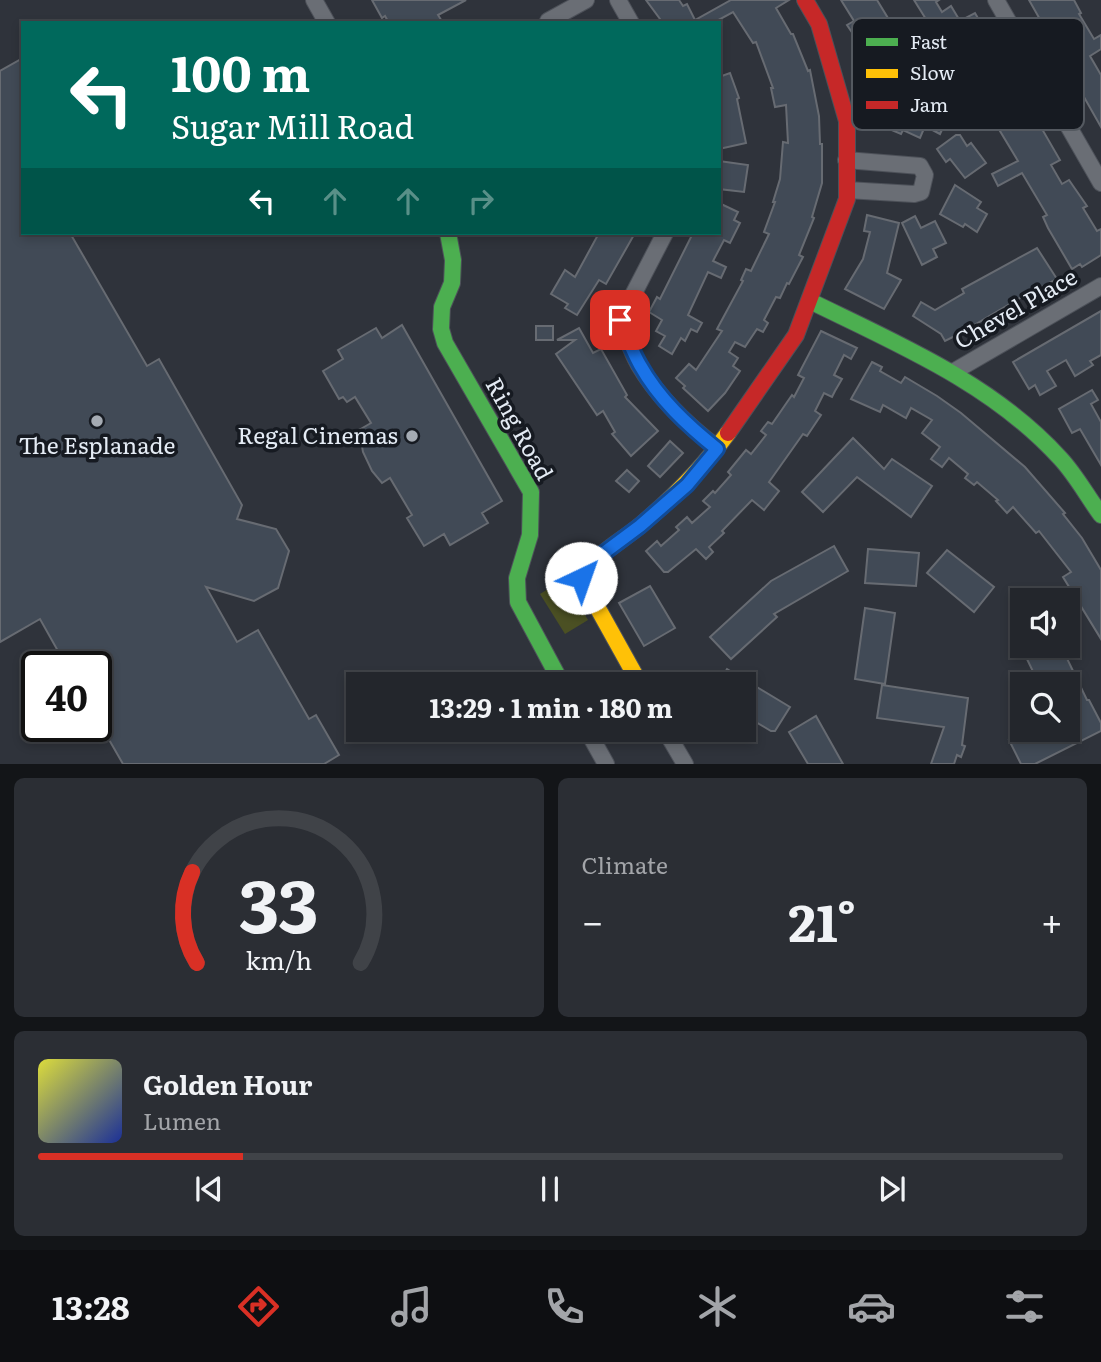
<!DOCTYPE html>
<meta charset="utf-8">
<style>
body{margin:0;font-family:Literata,serif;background:#2b2e34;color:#f1f3f6;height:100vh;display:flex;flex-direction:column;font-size:26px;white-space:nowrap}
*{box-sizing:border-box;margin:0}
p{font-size:23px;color:#a3a5a9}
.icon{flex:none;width:38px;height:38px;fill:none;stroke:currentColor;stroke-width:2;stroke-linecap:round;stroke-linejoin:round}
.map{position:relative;height:764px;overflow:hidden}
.side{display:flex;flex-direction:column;gap:14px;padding:14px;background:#131518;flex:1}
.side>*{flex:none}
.guide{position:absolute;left:21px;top:21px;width:700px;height:214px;border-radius:0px;box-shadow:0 4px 10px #0003,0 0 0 2px #404348;background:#00695c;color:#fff;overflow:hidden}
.controls{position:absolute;left:1010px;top:588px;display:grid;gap:14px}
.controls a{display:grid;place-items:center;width:70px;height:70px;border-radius:0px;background:#23262c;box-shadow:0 4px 10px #0003,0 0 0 2px #404348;font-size:35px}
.speed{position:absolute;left:21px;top:651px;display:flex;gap:14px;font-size:35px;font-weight:700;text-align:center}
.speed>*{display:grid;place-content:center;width:91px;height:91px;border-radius:50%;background:#23262c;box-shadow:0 4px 10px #0003,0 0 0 2px #404348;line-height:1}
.speed .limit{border:4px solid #111;border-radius:10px;background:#fff;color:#111}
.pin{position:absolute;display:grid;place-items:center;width:60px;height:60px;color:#fff;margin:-30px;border-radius:14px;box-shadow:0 4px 10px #0006}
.me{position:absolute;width:77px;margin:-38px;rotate:42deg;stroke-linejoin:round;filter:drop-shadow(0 0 5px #0008)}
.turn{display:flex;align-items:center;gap:24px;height:147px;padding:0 35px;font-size:32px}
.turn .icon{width:91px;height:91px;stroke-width:2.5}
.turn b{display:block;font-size:49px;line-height:60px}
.lanes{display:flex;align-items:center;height:66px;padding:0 35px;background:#0003;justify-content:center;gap:35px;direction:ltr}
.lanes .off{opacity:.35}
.big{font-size:52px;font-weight:700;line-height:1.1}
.side .tile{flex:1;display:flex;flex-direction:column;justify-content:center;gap:10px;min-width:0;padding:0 24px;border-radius:10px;background:#2b2e34}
.side .dial{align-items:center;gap:0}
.dial svg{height:182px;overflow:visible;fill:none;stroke:#404348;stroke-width:7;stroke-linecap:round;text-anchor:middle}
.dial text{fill:#f1f3f6;stroke:none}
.song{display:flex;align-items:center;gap:21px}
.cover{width:84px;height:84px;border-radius:10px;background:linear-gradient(135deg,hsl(60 70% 55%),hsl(230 70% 35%))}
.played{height:7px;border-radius:4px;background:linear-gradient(90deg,#d93025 20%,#404348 20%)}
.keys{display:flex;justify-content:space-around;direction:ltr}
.heat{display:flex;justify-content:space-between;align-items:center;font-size:38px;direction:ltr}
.side .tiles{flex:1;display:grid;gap:14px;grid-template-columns:1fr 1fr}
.tile:last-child{grid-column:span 2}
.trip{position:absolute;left:346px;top:672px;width:410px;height:70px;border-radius:0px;background:#23262c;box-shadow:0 4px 10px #0003,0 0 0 2px #404348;font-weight:700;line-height:70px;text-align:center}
.tab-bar{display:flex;height:112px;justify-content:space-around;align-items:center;background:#0e0f12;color:#a3a5a9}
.tab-bar .icon{width:49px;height:49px}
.tab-bar .on{color:#d93025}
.tab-bar b{font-size:32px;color:#f1f3f6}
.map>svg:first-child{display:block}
.green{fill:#4b5023}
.building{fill:#414a56;stroke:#676b72;stroke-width:2}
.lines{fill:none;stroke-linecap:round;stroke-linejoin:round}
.street-casing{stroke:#4d5159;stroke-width:18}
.fast-casing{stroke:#4d5159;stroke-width:18}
.slow-casing{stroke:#4d5159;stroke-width:18}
.jam-casing{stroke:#4d5159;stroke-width:18}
.street{stroke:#6a6e75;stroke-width:16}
.fast{stroke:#4caf50;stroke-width:16}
.slow{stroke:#ffc107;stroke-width:16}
.jam{stroke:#c62828;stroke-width:16}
.route-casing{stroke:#114b97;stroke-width:18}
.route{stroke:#1a73e8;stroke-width:12}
.poi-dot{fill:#a5abb3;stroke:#161a21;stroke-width:2.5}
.labels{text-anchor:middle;stroke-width:7;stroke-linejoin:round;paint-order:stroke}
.street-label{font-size:23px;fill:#e4ebf4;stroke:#161a21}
.poi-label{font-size:23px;fill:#e4ebf4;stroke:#161a21;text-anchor:end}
.key{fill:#161a21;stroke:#545960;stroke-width:2}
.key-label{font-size:19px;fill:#e4ebf4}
</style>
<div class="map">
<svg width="1101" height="764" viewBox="0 0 1101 764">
<rect width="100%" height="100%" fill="#2f333b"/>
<polygon class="green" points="564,579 588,620 565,634 540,594"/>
<g class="building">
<polygon points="372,0 466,0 438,15 443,23 389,23 385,16 382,18"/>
<polygon points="646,0 679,0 683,6 687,4 695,20 731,0 789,0 776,8 791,34 793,34 808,71 810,70 819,116 820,144 822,144 822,183 812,217 814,218 799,255 803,257 789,284 787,283 780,298 776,297 764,320 768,323 763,332 757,329 745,347 735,342 729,352 738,358 733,366 740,371 725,393 708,411 683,388 685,386 676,378 689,364 696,370 722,331 717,329 743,281 741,280 746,269 751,271 769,234 764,232 775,202 773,202 780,179 783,142 788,143 786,105 775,107 771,88 773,88 756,42 753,43 733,12 713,23 663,23"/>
<polygon points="841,0 877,0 894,28 889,31 906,59 872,79 859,56 866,53 847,25 854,21"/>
<polygon points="914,0 939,0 936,2 942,12 951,6 960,21 975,13 1060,160 1051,165 1062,184 1069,180 1087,206 1083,208 1097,231 1101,229 1101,255 1082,267 1080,264 1072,269 1048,228 1043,217 1047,215 1022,173 998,186 992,174 1018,161 1000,131 1014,123 1004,106 990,113 981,97 994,90 977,85 956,48 952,50 940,29 934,32"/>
<polygon points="1029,0 1074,0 1081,13 1079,14 1094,39 1101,35 1101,49 1090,56 1101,75 1101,127"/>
<polygon points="23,58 23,233 70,233 147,366 159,359 242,505 237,519 276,529 289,551 278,588 254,601 206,587 237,642 258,630 309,719 316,715 339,755 324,764 123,764 96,717 96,667 67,667 40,619 0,642 0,71"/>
<polygon points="730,73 739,98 737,99 746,143 719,149 719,77"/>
<polygon points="883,82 922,99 926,90 948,101 944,109 950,112 940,134 925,126 920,138 903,130 901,134 875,123 880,112 870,88"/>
<polygon points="956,135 960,135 967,146 971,143 986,163 965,178 950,159 946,162 937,149"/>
<polygon points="719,161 748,165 744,192 719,189"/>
<polygon points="955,185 981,202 977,208 987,214 977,232 965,224 963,227 940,214"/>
<polygon points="719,203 738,212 734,220 740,223 730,243 724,240 713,261 726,267 721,278 708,272 688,315 702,323 697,332 691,329 685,341 681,338 672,354 659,346 665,336 656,331 662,320 649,312 657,297 660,299 693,233 719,233"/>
<polygon points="867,215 899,223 887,273 901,280 884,309 845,289 863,259 870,232 864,231"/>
<polygon points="915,216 921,228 935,221 946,243 933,249 937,257 922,265 902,223"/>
<polygon points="599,233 635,233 606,284 599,280 577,315 565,308 568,304 551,294 565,270 575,277"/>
<polygon points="1037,248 1057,279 1038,289 1037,288 959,334 945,341 941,334 913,316 921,302 935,310 964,293 962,289"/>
<polygon points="1101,311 1101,355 1090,361 1093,365 1075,376 1066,360 1047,371 1056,386 1040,395 1035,385 1029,389 1013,362"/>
<polygon points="402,325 502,501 482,513 488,523 450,545 444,534 424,546 407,518 412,515 390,478 382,483 372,471 363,452 359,430 371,423 355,397 347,402 343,397 339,399 323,371 343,359 338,350 376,328 382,338"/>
<rect x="536" y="326" width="17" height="14"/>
<polygon points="579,328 593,353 601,349 627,395 625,397 658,431 631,456 612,434 615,432 603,411 597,415 556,354 575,340 557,340"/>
<polygon points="821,331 857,348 851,359 844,355 834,375 842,379 835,391 832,397 824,393 815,411 821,415 807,436 803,434 769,482 779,491 764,510 752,500 722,531 724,533 709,547 713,552 706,559 696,549 668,572 664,572 646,551 657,541 661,546 679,530 676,527 687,517 692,523 710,507 703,501 713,491 715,493 731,475 728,472 746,450 751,454 766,435 761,431 768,422 772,424 792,395 794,397 804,378 798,375"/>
<polygon points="872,362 882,367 880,371 901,383 905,377 937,396 961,413 1025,467 1065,513 1063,514 1082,538 1101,570 1101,639 1063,577 1071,572 1039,531 1036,533 1013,507 1007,513 996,501 998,500 977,482 974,485 965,478 968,474 949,458 942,467 931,459 940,447 922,433 932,420 911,408 906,418 883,405 880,412 851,399"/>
<polygon points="1092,390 1098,400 1091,404 1101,422 1101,465 1080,429 1072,433 1059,409"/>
<polygon points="853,438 884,469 892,459 932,486 911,517 857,477 823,512 802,492"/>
<polygon points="670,441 683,453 660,477 648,466"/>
<polygon points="627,470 639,481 629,492 616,481"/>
<polygon points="834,546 848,571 774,614 777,617 731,659 710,637 771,581"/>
<polygon points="868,549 919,553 916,586 865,583"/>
<polygon points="947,550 994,587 974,612 927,573"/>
<polygon points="650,586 675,628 644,646 619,603"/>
<polygon points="865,608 895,613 885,684 855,679"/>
<polygon points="1052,646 1061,646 1087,700 1089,700 1101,723 1101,731 1035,764 1021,764 1009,740 1029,730 1068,730 1068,684 1039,684 1026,657"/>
<polygon points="727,669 790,707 775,731 771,731 744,715 744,684 718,684"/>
<polygon points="882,685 968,698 962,745 965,746 961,757 957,755 954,764 931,764 944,727 877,718"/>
<polygon points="816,716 843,764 808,764 789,732"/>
</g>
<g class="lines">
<g class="street-casing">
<g id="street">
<polyline points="314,0 327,23"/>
<polyline points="618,0 631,23"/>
<polyline points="996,0 1101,183"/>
<polyline points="548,21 586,0"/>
<polyline points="846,160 920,166 925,175 921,192 914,194 847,190"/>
<path d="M 665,233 L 620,320 C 626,335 631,351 639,365 C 659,399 687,425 717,448"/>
<polyline points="953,372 1101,286"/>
<polyline points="587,730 606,764"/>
<polyline points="665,730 685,764"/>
</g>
</g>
<g class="fast-casing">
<g id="fast">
<polyline points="448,233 453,260 452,283 442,307 441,329 445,343 531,492 530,535 517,578 518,602 562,684"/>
<path d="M 810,301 C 898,344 993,384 1060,458 C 1076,475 1087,496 1101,515"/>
</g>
</g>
<g class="slow-casing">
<path id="slow" d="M 640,684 L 581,578 C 595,554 621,542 642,524 C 675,496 702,469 728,433"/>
</g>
<g class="jam-casing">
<polyline id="jam" points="728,433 796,335 847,199 847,121 819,24 805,0"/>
</g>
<use href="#street" class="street"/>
<use href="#fast" class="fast"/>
<use href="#slow" class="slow"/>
<use href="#jam" class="jam"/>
</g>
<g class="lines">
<g class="route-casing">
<path id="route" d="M 581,578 L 589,564 L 640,526 L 687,485 L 717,449 C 687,425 659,399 640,365 C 632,351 626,335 620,320"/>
</g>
<use href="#route" class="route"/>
</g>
<g class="poi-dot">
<circle cx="97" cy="421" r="7"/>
<circle cx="412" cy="436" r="7"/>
</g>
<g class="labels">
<g class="street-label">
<text transform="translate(1016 309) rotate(-30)" y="8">Chevel Place</text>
<text transform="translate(519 429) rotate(61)" y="8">Ring Road</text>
</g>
<g class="poi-label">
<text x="398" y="444">Regal Cinemas</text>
<text x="97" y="454" text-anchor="middle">The Esplanade</text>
</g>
</g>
<rect x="852" y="18" width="232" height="112" rx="10" class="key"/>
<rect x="866" y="38" width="32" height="8" fill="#4caf50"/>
<rect x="866" y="69" width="32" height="9" fill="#ffc107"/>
<rect x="866" y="101" width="32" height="8" fill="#c62828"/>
<g class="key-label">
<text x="910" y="49">Fast</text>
<text x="910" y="80">Slow</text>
<text x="910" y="112">Jam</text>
</g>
</svg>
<div class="controls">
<a><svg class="icon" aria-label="sound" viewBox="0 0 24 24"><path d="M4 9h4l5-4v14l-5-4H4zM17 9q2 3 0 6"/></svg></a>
<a><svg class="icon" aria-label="search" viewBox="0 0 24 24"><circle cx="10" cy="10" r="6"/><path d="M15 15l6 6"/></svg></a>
</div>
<div class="speed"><div class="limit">40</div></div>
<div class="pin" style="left:620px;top:320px;background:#d93025"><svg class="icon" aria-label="arrive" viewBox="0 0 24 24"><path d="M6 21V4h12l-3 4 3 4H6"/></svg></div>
<svg class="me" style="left:581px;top:578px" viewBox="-20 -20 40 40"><circle r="19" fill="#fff"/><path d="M0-13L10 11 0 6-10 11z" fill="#1a73e8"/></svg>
<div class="trip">13:29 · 1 min · 180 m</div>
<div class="guide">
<div class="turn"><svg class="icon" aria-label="left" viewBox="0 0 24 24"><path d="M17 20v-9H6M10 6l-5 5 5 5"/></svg><div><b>100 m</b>Sugar Mill Road</div></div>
<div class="lanes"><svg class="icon" aria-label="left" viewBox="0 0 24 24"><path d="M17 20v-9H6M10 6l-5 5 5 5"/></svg><svg class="icon off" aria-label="ahead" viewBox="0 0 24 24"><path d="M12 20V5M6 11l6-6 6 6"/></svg><svg class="icon off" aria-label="ahead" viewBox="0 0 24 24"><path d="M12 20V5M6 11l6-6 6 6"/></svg><svg class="icon off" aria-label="right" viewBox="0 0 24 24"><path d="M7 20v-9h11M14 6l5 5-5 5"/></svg></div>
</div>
</div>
<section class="side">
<div class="tiles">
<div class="tile dial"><svg viewBox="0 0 100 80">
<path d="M14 69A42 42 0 1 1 86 69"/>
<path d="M14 69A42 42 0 0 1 12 29" stroke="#d93025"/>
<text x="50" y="56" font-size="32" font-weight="700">33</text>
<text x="50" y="72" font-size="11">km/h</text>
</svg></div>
<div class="tile"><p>Climate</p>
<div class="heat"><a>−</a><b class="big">21°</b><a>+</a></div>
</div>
<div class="tile">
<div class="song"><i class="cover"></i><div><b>Golden Hour</b><p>Lumen</p></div></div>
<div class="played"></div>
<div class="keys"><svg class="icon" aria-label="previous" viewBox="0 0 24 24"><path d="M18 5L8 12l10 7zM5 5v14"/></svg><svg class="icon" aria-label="pause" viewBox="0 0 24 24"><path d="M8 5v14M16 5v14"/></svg><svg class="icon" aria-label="next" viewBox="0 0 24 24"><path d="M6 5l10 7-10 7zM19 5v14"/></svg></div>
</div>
</div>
</section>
<nav class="tab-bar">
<b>13:28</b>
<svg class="icon on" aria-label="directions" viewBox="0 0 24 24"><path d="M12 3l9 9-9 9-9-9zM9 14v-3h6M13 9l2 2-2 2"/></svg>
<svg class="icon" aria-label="music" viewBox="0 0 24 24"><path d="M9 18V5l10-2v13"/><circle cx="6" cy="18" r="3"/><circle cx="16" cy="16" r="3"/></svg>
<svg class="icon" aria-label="phone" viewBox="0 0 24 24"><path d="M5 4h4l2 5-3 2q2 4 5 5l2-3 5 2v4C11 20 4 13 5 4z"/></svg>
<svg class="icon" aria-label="climate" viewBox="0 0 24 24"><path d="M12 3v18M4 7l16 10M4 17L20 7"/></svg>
<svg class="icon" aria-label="car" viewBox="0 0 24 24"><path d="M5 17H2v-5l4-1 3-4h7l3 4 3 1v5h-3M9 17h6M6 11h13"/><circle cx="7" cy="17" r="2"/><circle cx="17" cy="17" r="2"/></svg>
<svg class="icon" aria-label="filters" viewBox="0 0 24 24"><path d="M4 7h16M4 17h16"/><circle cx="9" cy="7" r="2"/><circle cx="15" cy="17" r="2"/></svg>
</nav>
